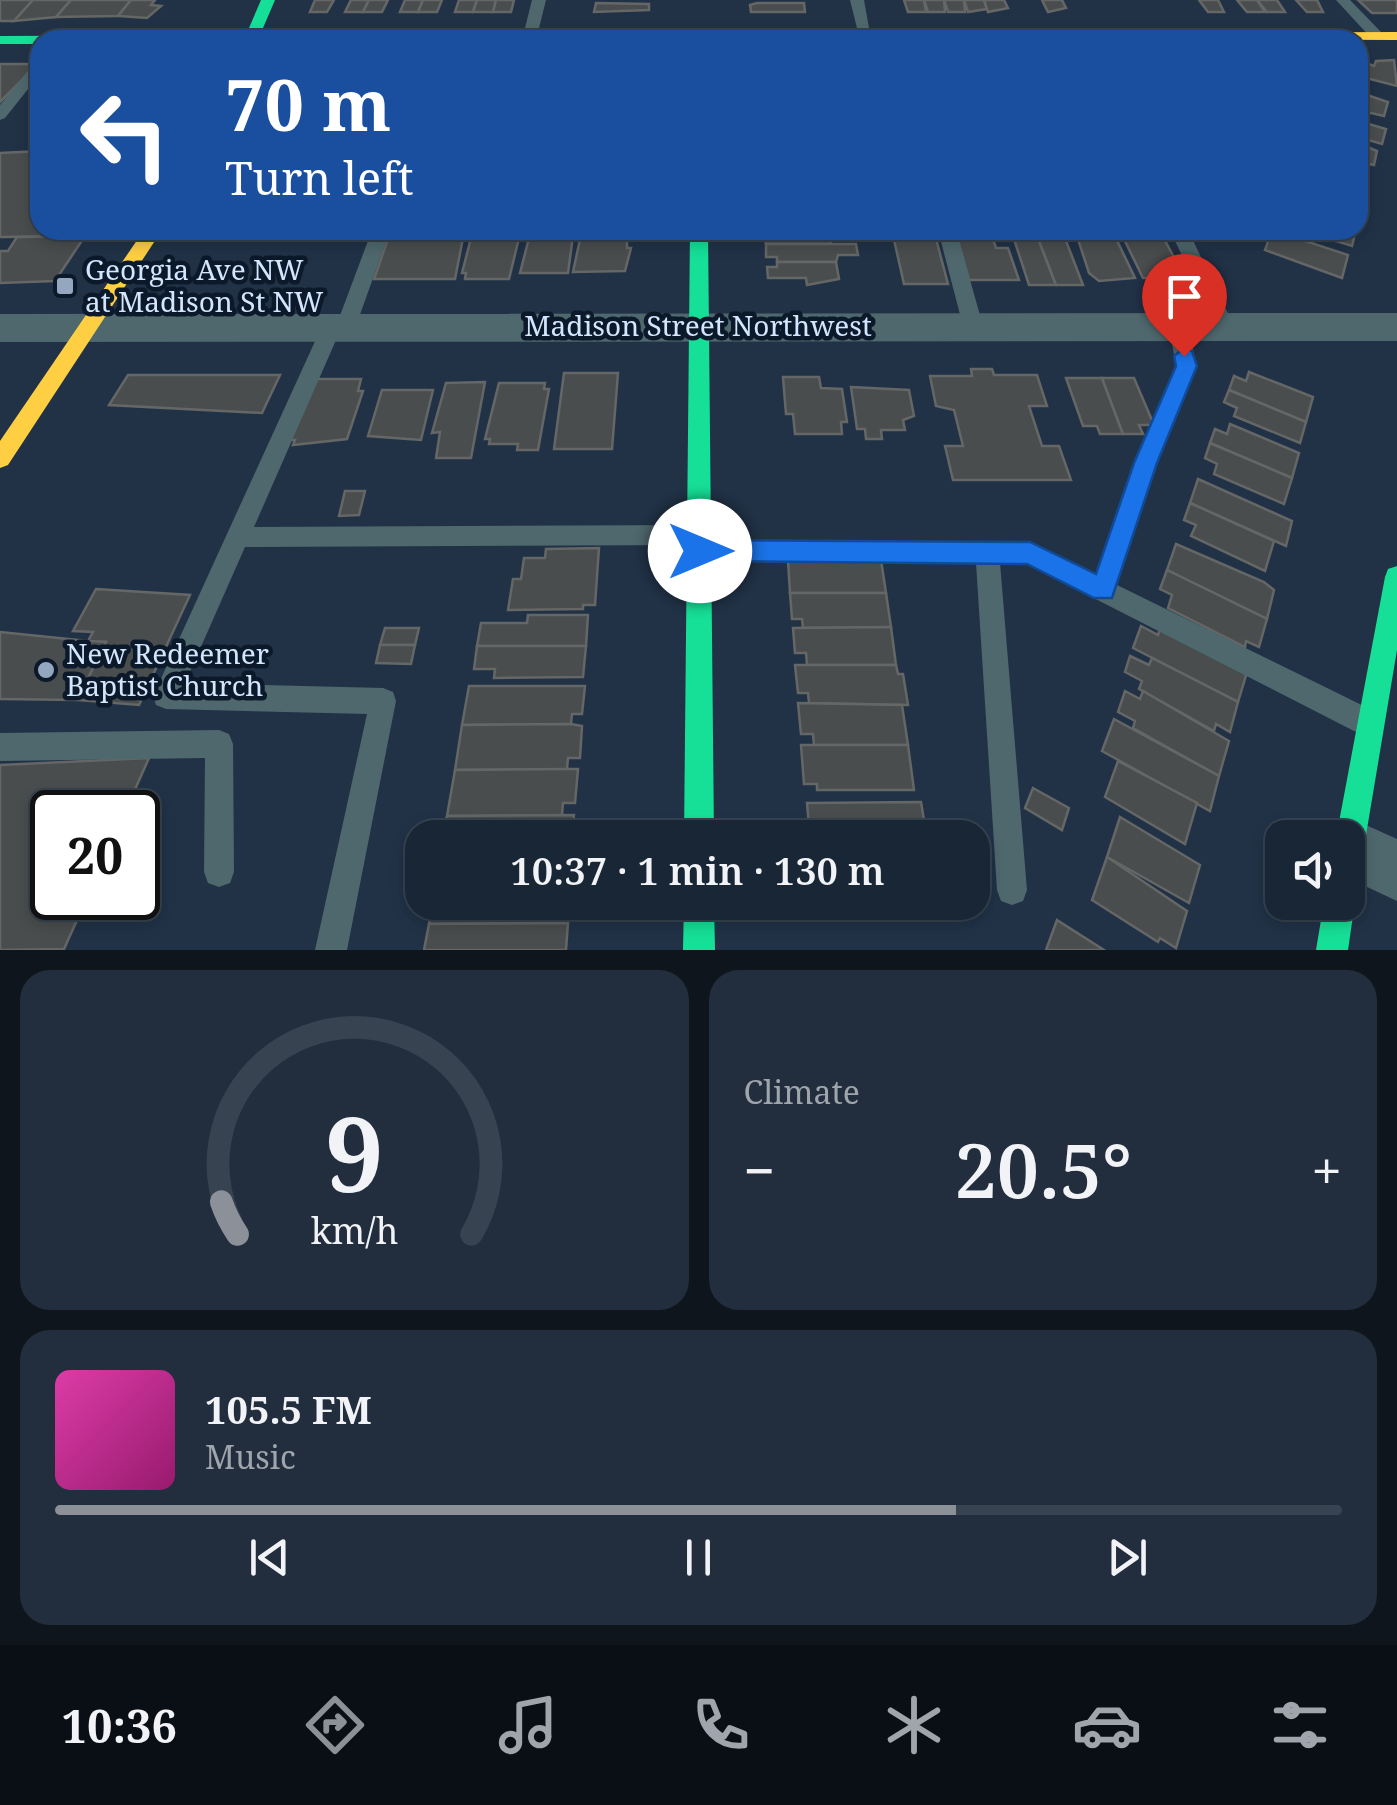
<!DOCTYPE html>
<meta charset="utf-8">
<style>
body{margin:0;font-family:"Noto Serif",serif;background:#222e3d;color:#f1f3f6;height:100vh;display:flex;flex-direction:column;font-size:38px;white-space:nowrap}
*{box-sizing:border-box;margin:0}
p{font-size:32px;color:#9fa5ad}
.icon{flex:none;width:55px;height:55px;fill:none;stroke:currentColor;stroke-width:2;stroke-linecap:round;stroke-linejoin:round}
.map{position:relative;height:950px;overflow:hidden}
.panel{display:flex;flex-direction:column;gap:20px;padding:20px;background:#0e151d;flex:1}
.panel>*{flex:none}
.hud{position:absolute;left:30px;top:30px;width:1338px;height:210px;border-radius:30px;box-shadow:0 5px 15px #0003,0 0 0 2px #374350;background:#1a4fa0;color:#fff;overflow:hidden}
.buttons{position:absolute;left:1265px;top:820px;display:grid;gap:20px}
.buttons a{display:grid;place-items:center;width:100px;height:100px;border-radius:20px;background:#192635;box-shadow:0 5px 15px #0003,0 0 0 2px #374350;font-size:50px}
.speed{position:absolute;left:30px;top:790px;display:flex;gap:20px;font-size:50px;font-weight:700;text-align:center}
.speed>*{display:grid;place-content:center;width:130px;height:130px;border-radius:50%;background:#192635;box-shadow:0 5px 15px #0003,0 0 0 2px #374350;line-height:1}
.speed .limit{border:5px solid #111;border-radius:15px;background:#fff;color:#111}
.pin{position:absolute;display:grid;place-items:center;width:85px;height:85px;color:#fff;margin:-102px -42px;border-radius:50% 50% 50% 0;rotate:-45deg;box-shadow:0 0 10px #0007}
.pin .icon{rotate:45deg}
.me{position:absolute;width:110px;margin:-55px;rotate:90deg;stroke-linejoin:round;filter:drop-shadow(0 0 8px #0008)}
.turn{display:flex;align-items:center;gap:35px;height:210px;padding:0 30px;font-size:45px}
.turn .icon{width:130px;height:130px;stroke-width:2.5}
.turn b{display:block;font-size:70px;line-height:85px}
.big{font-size:75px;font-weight:600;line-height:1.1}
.panel .card{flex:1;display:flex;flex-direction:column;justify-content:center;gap:15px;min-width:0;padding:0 35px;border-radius:30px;background:#222e3d}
.panel .dial{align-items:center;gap:0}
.dial svg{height:260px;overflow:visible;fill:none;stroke:#374350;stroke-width:7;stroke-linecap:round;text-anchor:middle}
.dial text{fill:#f1f3f6;stroke:none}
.song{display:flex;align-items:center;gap:30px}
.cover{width:120px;height:120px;border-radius:15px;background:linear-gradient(135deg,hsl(320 70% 55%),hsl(320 70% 35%))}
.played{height:10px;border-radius:5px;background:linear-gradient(90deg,#8c9099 70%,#374350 70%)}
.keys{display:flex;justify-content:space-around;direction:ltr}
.heat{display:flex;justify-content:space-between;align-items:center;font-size:55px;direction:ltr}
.panel .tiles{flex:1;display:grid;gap:20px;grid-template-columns:1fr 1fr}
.card:last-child{grid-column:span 2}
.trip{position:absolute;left:405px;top:820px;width:585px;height:100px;border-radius:30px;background:#192635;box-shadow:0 5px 15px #0003,0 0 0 2px #374350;font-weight:600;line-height:100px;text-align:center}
.tabs{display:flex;height:160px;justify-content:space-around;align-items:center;background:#0a0f15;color:#9fa5ad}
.tabs .icon{width:70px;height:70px}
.tabs .active{color:#8c9099}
.tabs b{font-size:45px;color:#f1f3f6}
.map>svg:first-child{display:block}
.building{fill:#4a4d4e;stroke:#656666;stroke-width:2.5}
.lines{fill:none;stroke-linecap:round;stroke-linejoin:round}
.lane{fill:#4f686d;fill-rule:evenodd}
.street{fill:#4f686d;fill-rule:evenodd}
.fast{fill:#16e098;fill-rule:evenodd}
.slow{fill:#ffcf43;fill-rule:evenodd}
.jam{fill:#f24e42;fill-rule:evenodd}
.route{fill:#1a73e8;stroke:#114b97;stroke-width:2.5}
.poi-dot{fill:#95a7be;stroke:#0c192a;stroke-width:4}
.labels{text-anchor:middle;stroke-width:9;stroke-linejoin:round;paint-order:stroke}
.poi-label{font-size:28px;fill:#d3e6fe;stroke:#0c192a;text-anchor:start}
.street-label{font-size:28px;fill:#d3e6fe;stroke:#0c192a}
</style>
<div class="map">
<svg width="1397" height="950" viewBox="0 0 1397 950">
<rect width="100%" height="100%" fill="#213247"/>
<g class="building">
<polygon points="0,0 33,0 14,21 0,21"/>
<polygon points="33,0 71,0 56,17 14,21"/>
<polygon points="71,0 131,0 118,16 56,17"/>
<polygon points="131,0 155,0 151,5 161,6 147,18 118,16"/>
<polygon points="315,0 334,0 327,12 310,12"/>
<polygon points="351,0 369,0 363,12 345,12"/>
<polygon points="369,0 388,0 382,12 363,12"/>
<polygon points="405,0 423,0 418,12 400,12"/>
<polygon points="423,0 442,0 437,12 418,12"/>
<polygon points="459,0 477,0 473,12 455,12"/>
<polygon points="477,0 496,0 493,12 473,12"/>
<polygon points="496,0 514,0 511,12 493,12"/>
<polygon points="904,0 924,0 926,12 908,12"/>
<polygon points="924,0 944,0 945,12 928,12"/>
<polygon points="944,0 964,0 965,12 948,12"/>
<polygon points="964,0 984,0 987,9 968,12"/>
<polygon points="984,0 1004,0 1008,8 988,12"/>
<polygon points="1042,0 1062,0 1066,8 1048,12"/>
<polygon points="1199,0 1218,0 1224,12 1208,12"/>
<polygon points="1237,0 1257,0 1265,12 1247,12"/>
<polygon points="1257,0 1277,0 1285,12 1267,12"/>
<polygon points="1296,0 1317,0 1323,12 1307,12"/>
<polygon points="1358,0 1397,0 1397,13 1372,13"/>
<polygon points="596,3 649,4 649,10 594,12"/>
<polygon points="757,3 804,3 805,12 751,12 750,5"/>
<polygon points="1394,60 1397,86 1358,76 1363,62 1374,66 1376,61"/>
<polygon points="0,64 38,64 0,102"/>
<polygon points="1358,92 1388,102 1384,116 1358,110"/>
<polygon points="1362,122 1386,129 1382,144 1358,137 1358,124"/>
<polygon points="1358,143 1377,151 1374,165 1358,162"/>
<polygon points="40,151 40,230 89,230 85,236 0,237 0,153"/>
<polygon points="582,230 617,230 618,237 627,237 627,248 631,248 625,271 573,272"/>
<polygon points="835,230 836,236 829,236 831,244 766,244 765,231"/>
<polygon points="955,230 990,230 996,248 1008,248 1019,280 969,280"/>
<polygon points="1075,230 1112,230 1135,278 1099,281 1089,273"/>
<polygon points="1142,230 1158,230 1162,235 1185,278 1143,278 1122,235 1144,234"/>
<polygon points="1272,230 1348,255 1342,278 1265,250"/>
<polygon points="1300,230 1356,230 1352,246"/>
<polygon points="892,231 935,235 948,284 904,284"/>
<polygon points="390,233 464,233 455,279 374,279"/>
<polygon points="1012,233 1036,233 1056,285 1029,285"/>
<polygon points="1036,233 1063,233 1083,285 1056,285"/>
<polygon points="530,234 573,236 568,273 520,273"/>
<polygon points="85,236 55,281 0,283 0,251 8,251 17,237"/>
<polygon points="500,236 519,238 509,279 465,279 466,273 462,273 471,238"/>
<polygon points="766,244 856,244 858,255 838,255 836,262 777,262 777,257 766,257"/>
<polygon points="777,262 836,262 839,279 807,285 806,278 768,278 767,267 777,267"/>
<polygon points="971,369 992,369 994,375 1037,375 1047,406 1029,406 1042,446 1059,446 1071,480 953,480 945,446 963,446 954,410 936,406 930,376 972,376"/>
<polygon points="1249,372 1313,397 1306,422 1229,390 1234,376 1246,381"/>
<polygon points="564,373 618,373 612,449 554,449"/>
<polygon points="128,375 280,375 262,413 109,405"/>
<polygon points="783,377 819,377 821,388 842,389 847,422 841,422 842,434 795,434 793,414 786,414"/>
<polygon points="1066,378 1102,378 1123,434 1100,434 1097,426 1083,426"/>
<polygon points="1102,378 1134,378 1154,425 1139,425 1143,434 1123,434"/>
<polygon points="316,379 361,379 358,391 363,391 347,439 293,445 295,440 289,440"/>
<polygon points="485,382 471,458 436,458 440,432 432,433 446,383"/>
<polygon points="499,383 545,383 544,389 549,389 538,450 517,450 518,444 489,444 490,439 485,439"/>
<polygon points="851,387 909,390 914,416 903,420 905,430 881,430 882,439 866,439 865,429 857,429"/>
<polygon points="382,390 433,390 421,440 368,436"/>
<polygon points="1229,390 1306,422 1300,443 1234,416 1237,408 1224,402"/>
<polygon points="1230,424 1299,453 1292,478 1210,443 1215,429 1227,434"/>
<polygon points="1210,443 1292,478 1284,504 1214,474 1217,464 1205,458"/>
<polygon points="1198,479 1292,521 1286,546 1190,503"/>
<polygon points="345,491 365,491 359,515 339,516"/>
<polygon points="1190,503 1274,541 1265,571 1191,536 1196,525 1184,520"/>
<polygon points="1176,544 1264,582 1274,590 1267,619 1167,570"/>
<polygon points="599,548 595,605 583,605 583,609 508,610 513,579 521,579 524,558 545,558 546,549"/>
<polygon points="881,560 886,593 790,593 788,561"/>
<polygon points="1167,570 1267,619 1259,647 1246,641 1245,647 1168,608 1172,595 1160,589"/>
<polygon points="96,589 190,595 139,705 77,700 106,642 88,641 93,632 73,631"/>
<polygon points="790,593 886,593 891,627 803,628 802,619 792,619"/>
<polygon points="528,615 588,615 586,646 477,646 481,623 527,623"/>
<polygon points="1141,626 1158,635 1161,626 1247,672 1238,702 1133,648"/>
<polygon points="891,627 896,665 807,665 806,653 795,653 793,628"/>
<polygon points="385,628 419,628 415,645 380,645"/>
<polygon points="0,632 88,641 106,642 77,700 0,699"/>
<polygon points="380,645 415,645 411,664 376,663"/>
<polygon points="477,646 586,646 583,677 494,678 495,669 474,669"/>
<polygon points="1130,656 1149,665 1152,658 1238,702 1230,732 1216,724 1214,731 1139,689 1142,681 1125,672"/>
<polygon points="795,665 896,665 898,674 903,674 908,705 809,703 808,693 798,693"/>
<polygon points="469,686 585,686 582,714 572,714 571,724 462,725"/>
<polygon points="1125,691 1140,699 1143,691 1229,741 1219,776 1133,728 1135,721 1118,712"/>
<polygon points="798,703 902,705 908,745 814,745 813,734 801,734"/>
<polygon points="1114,719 1219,776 1210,811 1102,751"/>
<polygon points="571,724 582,726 580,758 568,758 567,769 455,770 462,725"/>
<polygon points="801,745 908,745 914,790 817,790 817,784 804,784"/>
<polygon points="149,758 125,812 52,812 52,898 87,898 64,949 0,950 0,765"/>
<polygon points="1118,761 1197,803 1185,844 1105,797"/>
<polygon points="567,769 578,769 575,803 563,803 562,815 447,816 455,770"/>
<polygon points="1033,788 1069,808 1062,830 1025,808"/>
<polygon points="921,802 927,838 810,838 807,803"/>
<polygon points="574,815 572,838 444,838 447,816"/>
<polygon points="1120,817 1200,865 1189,903 1107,857"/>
<polygon points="1107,857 1187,911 1176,948 1160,938 1158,942 1092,900"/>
<polygon points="433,902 568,902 555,905 553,923 429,924"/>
<polygon points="1057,920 1104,950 1046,950"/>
<polygon points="568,923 566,950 424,950 429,924"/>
</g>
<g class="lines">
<g class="lane">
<polygon points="532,0 546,0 537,36 529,40 523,36"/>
<polygon points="850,0 864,0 871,39 859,36"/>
<polygon points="1336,0 1350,0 1382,33 1382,39 1372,39"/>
<polygon points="40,61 40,74 5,118 0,120 0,105 35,62"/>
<polygon points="372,230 390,230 356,326 353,331 340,331 254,527 699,525 707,528 711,535 708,540 1029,542 1096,574 1134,463 1176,366 1169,326 1179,319 1189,326 1196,366 1156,463 1117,585 1374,711 1378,721 1374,731 1364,735 1354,731 1027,564 1000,563 1027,890 1023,901 1012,905 1001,901 997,890 976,563 701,562 693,559 689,551 692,545 245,547 185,683 383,688 393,692 396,701 347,950 315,950 367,714 166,709 156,705 153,696 322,326 325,321 338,321"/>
<polygon points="938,230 956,230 983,326 980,331 966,331 963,326"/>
<polygon points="1170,230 1188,230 1234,326 1231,331 1217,331"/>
<polygon points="219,730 229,734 233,744 234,872 230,883 219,887 208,883 204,872 205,758 0,761 0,733"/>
</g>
<g class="street">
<polygon points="1397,313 1397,341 0,342 0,314"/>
<polygon points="1348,817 1397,839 1397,901 1348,878 1348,838 1322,838 1327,826"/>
</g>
<g class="fast">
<polygon points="261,0 275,0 260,35 460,35 467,39 40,40 40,44 0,44 0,36 246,35"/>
<polygon points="690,230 708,230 714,838 684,838"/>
<polygon points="1397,566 1397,650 1363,853 1359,864 1348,868 1348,838 1336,838 1385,577 1388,569"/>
<polygon points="1348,890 1355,902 1348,950 1316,950 1324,902 1348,902"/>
<polygon points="684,902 714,902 715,950 683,950"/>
</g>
<g class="slow">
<polygon points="1397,32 1397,40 758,38 765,34"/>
<polygon points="144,230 162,230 8,465 0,468 0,441"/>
</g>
<polygon class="jam" points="765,34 770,35 771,40 453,39 460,35"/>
</g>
<polygon class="route" points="1184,348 1192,351 1197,366 1157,463 1112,598 1094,598 1027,564 700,561 687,551 700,540 1030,542 1096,574 1134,463 1176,366 1174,356"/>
<g class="poi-dot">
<rect x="55" y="276" width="20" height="20" rx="5"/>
<circle cx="46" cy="670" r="10"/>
</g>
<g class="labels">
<g class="poi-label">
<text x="85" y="280">Georgia Ave NW<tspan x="85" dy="32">at Madison St NW</tspan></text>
<text x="66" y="664">New Redeemer<tspan x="66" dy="32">Baptist Church</tspan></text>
</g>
<g class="street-label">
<text x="698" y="336">Madison Street Northwest</text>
</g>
</g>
</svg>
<div class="buttons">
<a><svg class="icon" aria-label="sound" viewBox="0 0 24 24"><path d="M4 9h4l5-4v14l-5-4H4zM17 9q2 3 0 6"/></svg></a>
</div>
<div class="speed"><div class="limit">20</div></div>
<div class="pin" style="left:1184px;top:356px;background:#d93025"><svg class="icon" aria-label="arrive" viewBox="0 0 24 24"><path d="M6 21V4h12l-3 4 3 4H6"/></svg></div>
<svg class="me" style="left:700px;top:551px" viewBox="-20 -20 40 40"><circle r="19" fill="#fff"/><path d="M0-13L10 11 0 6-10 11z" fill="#1a73e8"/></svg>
<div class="trip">10:37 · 1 min · 130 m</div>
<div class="hud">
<div class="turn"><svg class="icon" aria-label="left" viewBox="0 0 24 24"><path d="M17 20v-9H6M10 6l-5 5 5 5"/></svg><div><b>70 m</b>Turn left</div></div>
</div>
</div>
<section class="panel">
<div class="tiles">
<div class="card dial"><svg viewBox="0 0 100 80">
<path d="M14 69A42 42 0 1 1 86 69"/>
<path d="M14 69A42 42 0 0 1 9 59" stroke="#8c9099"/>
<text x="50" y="56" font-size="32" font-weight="700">9</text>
<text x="50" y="72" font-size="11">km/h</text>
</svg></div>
<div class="card"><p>Climate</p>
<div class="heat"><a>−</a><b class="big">20.5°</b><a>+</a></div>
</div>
<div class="card">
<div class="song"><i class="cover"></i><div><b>105.5 FM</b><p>Music</p></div></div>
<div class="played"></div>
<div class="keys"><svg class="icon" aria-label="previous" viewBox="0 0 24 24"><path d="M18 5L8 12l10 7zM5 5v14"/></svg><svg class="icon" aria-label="pause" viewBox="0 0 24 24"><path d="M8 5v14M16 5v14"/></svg><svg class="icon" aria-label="next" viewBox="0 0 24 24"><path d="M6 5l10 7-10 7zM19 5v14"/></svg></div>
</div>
</div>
</section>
<nav class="tabs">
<b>10:36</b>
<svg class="icon active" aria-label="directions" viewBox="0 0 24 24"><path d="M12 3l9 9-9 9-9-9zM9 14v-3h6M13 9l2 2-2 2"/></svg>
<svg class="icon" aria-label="music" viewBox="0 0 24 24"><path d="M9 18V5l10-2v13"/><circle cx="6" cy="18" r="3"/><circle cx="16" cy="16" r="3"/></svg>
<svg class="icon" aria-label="phone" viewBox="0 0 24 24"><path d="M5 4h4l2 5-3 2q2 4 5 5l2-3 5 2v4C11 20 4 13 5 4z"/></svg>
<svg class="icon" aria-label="climate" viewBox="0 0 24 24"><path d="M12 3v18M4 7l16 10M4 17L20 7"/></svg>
<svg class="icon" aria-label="car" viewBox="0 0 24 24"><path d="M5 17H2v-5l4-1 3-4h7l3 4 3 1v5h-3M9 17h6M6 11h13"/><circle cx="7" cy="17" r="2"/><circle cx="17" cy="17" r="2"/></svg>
<svg class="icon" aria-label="filters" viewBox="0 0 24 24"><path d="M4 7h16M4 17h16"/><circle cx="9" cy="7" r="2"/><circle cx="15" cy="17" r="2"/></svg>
</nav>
